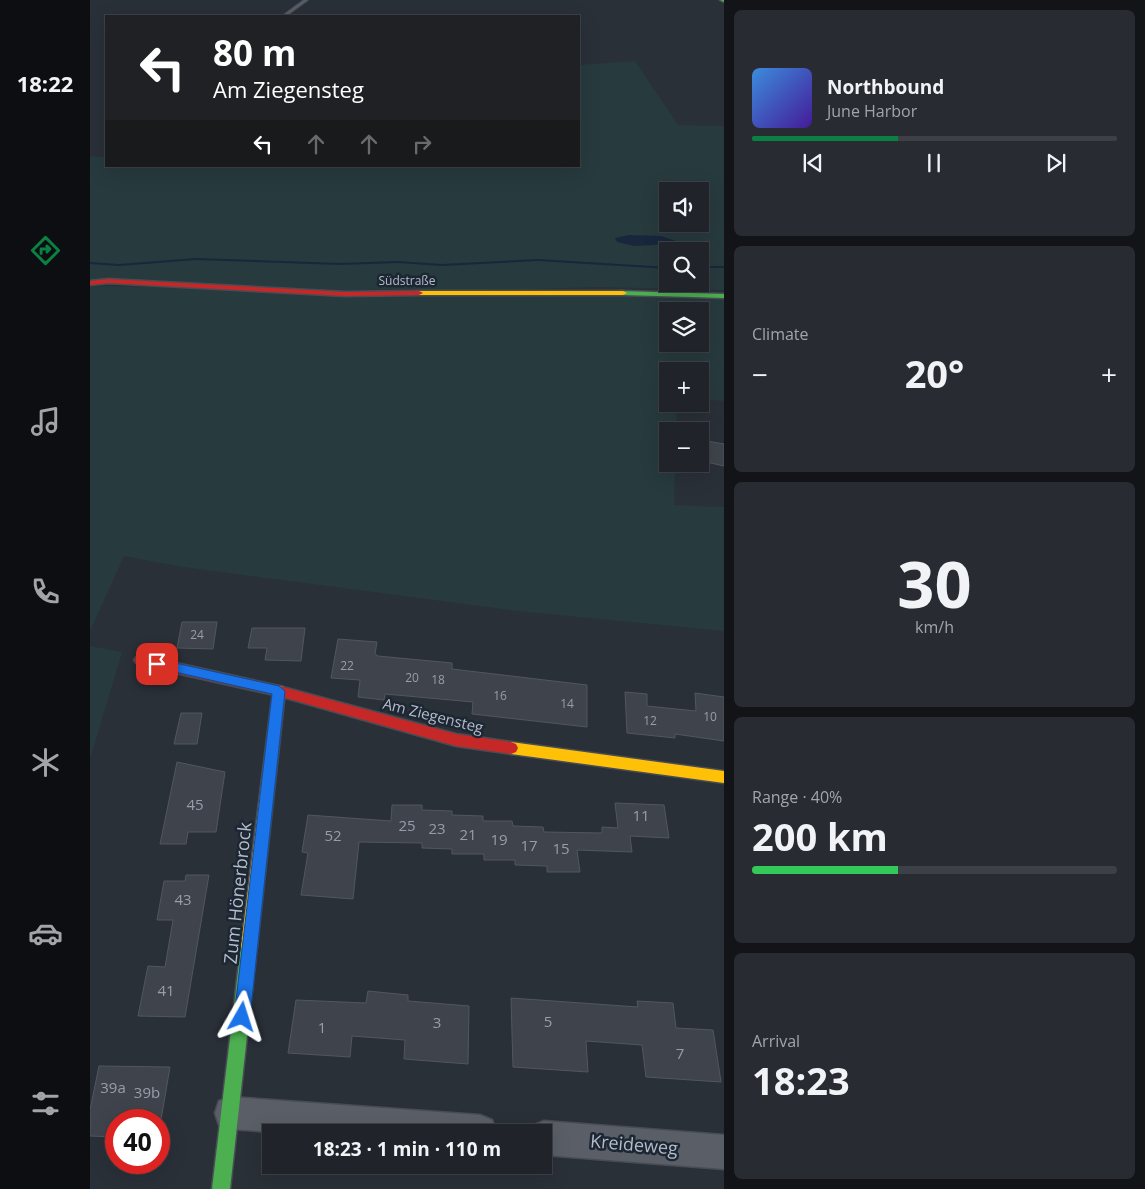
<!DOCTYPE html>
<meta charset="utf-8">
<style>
body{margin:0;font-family:"Open Sans",sans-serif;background:#282c32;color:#f1f3f6;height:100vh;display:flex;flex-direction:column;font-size:19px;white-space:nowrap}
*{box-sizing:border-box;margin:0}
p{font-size:16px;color:#a2a4a8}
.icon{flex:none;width:28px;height:28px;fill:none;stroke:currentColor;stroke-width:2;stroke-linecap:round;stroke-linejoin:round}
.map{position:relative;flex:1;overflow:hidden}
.details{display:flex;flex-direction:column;gap:10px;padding:10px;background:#121417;width:421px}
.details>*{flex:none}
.hud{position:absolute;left:15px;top:15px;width:475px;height:152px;border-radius:0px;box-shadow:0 5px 20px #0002,0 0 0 1px #3d4147;background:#202124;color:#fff;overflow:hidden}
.buttons{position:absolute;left:569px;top:182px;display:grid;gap:10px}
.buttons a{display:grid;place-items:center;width:50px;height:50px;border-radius:0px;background:#20242a;box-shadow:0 5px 20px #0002,0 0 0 1px #3d4147;font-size:25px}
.speed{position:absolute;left:15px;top:1109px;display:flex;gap:10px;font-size:25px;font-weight:700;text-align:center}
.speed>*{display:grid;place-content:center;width:65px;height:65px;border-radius:50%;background:#20242a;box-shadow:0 5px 20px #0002,0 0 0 1px #3d4147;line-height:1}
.speed .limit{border:8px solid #d22;background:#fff;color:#111}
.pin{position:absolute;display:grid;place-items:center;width:42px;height:42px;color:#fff;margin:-21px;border-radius:10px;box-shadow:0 2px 8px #0006}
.me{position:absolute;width:55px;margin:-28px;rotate:6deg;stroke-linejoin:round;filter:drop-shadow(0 0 4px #0008)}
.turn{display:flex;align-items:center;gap:18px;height:105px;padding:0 25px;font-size:22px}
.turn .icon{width:65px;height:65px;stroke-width:2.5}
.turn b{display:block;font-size:35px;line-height:42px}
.lanes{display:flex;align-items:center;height:48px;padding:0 25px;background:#0003;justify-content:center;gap:25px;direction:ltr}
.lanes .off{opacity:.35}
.big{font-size:38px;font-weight:700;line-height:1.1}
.details .tile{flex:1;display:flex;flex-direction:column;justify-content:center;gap:8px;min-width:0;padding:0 18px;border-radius:8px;background:#282c32}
.details .dial{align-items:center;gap:0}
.dial b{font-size:65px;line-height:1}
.song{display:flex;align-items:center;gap:15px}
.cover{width:60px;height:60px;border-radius:8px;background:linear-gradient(135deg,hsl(210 70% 55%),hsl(260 70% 35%))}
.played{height:5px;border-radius:2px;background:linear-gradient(90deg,#0b8043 40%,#3d4147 40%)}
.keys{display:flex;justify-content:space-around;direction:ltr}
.heat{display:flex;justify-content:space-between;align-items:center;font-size:28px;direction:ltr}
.charge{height:8px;border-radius:4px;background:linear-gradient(90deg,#34c759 40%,#3d4147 0)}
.trip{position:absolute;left:172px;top:1124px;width:290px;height:50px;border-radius:0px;background:#20242a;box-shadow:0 5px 20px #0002,0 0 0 1px #3d4147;font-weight:700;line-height:50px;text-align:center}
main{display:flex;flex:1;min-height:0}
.tab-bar{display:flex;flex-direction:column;width:90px;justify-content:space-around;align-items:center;background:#0d0e11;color:#a2a4a8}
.tab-bar .icon{width:35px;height:35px}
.tab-bar .selected{color:#0b8043}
.tab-bar b{font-size:22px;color:#f1f3f6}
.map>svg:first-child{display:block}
.green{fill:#273a3e;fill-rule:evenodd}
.water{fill:#19273c}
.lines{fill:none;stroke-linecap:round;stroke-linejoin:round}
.stream{fill:#19273c;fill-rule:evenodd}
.building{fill:#3f444c;stroke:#52575f}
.lane-casing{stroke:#484c55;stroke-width:2}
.street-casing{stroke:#484c55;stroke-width:3}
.fast-casing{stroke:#484c55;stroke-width:3}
.slow-casing{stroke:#484c55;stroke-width:3}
.jam-casing{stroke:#484c55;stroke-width:3}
.lane{fill:#5a5e66;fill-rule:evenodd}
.street{fill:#5a5e66;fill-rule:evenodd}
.fast{fill:#4caf50;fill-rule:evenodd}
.slow{fill:#ffc107;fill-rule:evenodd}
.jam{fill:#c62828;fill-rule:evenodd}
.route{fill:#1a73e8;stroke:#114b97}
.labels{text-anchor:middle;stroke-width:5;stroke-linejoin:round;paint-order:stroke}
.far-street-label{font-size:12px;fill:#b4bcc9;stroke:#1d2633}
.number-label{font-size:12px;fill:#979eaa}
.street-label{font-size:15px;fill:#b4bcc9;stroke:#1d2633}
.near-number-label{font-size:15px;fill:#979eaa}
.near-street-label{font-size:18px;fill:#b4bcc9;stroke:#1d2633}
</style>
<main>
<nav class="tab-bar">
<b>18:22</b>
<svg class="icon selected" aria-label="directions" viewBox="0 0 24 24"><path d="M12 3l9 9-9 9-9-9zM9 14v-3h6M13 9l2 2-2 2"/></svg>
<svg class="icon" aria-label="music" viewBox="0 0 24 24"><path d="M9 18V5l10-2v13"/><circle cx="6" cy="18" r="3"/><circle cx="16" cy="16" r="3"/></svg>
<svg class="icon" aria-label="phone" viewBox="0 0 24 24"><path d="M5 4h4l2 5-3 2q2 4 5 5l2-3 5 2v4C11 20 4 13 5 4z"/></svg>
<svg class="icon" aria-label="climate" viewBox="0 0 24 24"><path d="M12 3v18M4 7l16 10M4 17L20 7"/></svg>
<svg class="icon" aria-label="car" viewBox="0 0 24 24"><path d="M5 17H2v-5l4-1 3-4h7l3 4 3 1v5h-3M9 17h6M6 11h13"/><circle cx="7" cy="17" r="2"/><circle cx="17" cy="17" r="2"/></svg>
<svg class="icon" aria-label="filters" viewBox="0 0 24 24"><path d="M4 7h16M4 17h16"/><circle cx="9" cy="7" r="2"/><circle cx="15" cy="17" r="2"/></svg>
</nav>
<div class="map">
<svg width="634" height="1189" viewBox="0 0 634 1189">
<rect width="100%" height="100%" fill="#2a3038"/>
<g class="green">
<path d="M 545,61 L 588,125 L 634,126 L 634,290 L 508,287 L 303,293 L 0,280 L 0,156 L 16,157 L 16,166 L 489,166 L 489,65 ZM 578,191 L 610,191 L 610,224 L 578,224 ZM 578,251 L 610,251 L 610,284 L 578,284 Z"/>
<path d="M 13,286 L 511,294 L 634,298 L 634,401 L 610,399 L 610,371 L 578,371 L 578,404 L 587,404 L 586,431 L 578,431 L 578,464 L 585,464 L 584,505 L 634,507 L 634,631 L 427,611 L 93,567 L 34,556 L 0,631 L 0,287 ZM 578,311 L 610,311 L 610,344 L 578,344 Z"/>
<polygon points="0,646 32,652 0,759"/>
</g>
<polygon class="water" points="539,235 571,236 586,241 584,244 544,246 527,242 525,238"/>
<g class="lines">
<g class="stream">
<polygon points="106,258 250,263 308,261 352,264 448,259 578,267 578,269 448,261 352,266 308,263 250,265 106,260 29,266 0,264 0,262 29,264"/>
<rect x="610" y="266" width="24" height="2"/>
</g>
</g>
<g class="building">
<polygon points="617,441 634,444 634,466 612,461"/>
<polygon points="92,622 127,622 123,649 87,648"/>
<polygon points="162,628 215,628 211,661 175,660 177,648 158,648"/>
<polygon points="248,639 287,642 285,654 288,656 362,663 362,669 497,685 497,727 382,714 383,702 295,694 294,700 268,697 270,680 241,678"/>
<polygon points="535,692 557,694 557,706 606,711 605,693 634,697 634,741 585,734 585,738 537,733"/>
<polygon points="91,713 112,713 107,744 84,744"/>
<polygon points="87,762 135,772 126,832 98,832 96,844 70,844"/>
<polygon points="525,803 574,805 579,838 540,836 542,852 487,850 490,872 457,872 457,866 425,865 425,860 394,860 394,854 362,854 362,849 332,848 332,843 269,842 263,899 211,895 218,853 212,852 218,815 301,821 302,805 332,805 332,810 362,811 362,815 393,816 393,821 422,821 423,826 453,827 454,832 512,833 512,827 528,828"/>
<polygon points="96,875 119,875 95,1017 48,1016 58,966 75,967 83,920 67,920 74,881 95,881"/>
<polygon points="278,991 318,995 318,1001 379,1006 378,1064 314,1059 315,1040 262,1036 260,1057 198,1053 206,1000 276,1003"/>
<polygon points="421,998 548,1007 547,1001 583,1003 586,1028 623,1030 631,1082 556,1077 552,1045 496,1041 498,1072 423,1067"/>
<polygon points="9,1066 80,1067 71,1120 26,1120 26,1137 0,1136 0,1110"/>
</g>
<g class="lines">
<g class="lane-casing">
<polygon id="lane" points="214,0 218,0 196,16 192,16"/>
</g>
<g class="street-casing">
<g id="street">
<polygon points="141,1097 390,1115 402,1120 407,1132 182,1132 141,1129 129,1125 125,1113 129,1101"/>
<polygon points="454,1121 634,1135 634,1169 454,1155 454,1132 440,1132 442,1126"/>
</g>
</g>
<g class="fast-casing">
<g id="fast">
<polygon points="630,0 634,0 634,2"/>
<polygon points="530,291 634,294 634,298 533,295 529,293"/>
<polygon points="159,938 164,941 167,946 140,1189 122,1189 151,946 154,941"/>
</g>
</g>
<g class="slow-casing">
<g id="slow">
<polygon points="326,291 533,291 537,293 533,295 329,295 325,293"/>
<polygon points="189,686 193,687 195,691 167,946 164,951 159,954 154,951 151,946 183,691 185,687"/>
<polygon points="421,742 634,771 634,783 421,754 416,752 414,748 416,744"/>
</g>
</g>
<g class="jam-casing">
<g id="jam">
<polygon points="18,279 255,292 329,291 333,293 329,295 255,296 18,283 0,285 0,281"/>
<polygon points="50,655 189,686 366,734 421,742 426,744 428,748 426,752 421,754 366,746 189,696 50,665 46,663 44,660 46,657"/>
</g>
</g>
<use href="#lane" class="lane"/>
<use href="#street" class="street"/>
<use href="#fast" class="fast"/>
<use href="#slow" class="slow"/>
<use href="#jam" class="jam"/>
</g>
<polygon class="route" points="67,659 189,686 195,691 160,1017 158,1023 152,1025 146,1023 144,1017 182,694 63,667 61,664 63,661"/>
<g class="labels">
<g class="far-street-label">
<text x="317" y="285">Südstraße</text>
</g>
<g class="number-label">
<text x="107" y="639">24</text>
<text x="257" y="670">22</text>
<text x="322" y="682">20</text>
<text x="348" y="684">18</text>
<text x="410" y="700">16</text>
<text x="477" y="708">14</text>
<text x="620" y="721">10</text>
<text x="560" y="725">12</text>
</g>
<g class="street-label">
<text transform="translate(343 716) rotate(14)" y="5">Am Ziegensteg</text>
</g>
<g class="near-number-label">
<text x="105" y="810">45</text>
<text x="551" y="821">11</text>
<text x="317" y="831">25</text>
<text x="347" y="834">23</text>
<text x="378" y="840">21</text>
<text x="243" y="841">52</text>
<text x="409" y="845">19</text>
<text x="439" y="851">17</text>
<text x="471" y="854">15</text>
<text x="93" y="905">43</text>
<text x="76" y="996">41</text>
<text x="458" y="1027">5</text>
<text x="347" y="1028">3</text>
<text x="232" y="1033">1</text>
<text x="590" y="1059">7</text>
<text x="23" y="1093">39a</text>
<text x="57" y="1098">39b</text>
</g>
<g class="near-street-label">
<text transform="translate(148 893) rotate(-84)" y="6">Zum Hönerbrock</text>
<text transform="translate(544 1145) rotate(5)" y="6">Kreideweg</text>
</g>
</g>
</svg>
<div class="buttons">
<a><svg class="icon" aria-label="sound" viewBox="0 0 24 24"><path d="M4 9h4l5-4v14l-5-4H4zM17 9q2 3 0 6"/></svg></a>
<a><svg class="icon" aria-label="search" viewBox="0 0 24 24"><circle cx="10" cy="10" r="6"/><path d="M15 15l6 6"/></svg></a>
<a><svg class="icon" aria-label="layers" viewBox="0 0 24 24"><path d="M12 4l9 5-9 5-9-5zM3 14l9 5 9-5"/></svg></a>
<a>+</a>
<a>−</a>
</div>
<div class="speed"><div class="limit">40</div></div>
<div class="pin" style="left:67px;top:664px;background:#d93025"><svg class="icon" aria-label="arrive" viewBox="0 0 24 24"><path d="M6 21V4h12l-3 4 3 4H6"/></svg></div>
<svg class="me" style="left:152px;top:1017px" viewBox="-20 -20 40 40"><path d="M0-17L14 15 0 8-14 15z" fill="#1a73e8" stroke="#fff" stroke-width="4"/></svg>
<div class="trip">18:23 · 1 min · 110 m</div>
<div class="hud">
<div class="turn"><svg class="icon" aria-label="left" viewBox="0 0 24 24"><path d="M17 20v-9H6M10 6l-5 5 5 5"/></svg><div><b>80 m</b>Am Ziegensteg</div></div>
<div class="lanes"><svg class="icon" aria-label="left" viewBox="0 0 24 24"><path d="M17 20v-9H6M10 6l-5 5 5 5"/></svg><svg class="icon off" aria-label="ahead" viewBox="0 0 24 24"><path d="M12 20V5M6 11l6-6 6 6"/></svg><svg class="icon off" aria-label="ahead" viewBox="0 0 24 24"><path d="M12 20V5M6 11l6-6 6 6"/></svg><svg class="icon off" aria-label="right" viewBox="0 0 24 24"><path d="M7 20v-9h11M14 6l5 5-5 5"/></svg></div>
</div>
</div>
<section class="details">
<div class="tile">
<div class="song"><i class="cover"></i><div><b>Northbound</b><p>June Harbor</p></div></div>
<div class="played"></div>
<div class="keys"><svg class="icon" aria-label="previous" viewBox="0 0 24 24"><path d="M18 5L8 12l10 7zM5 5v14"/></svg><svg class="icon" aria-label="pause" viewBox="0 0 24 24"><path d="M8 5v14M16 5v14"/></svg><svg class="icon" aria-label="next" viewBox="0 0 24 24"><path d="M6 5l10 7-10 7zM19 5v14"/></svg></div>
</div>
<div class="tile"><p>Climate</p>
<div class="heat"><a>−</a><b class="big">20°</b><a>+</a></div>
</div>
<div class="tile dial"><b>30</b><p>km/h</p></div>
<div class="tile"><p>Range · 40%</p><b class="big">200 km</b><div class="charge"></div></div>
<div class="tile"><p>Arrival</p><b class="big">18:23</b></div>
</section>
</main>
